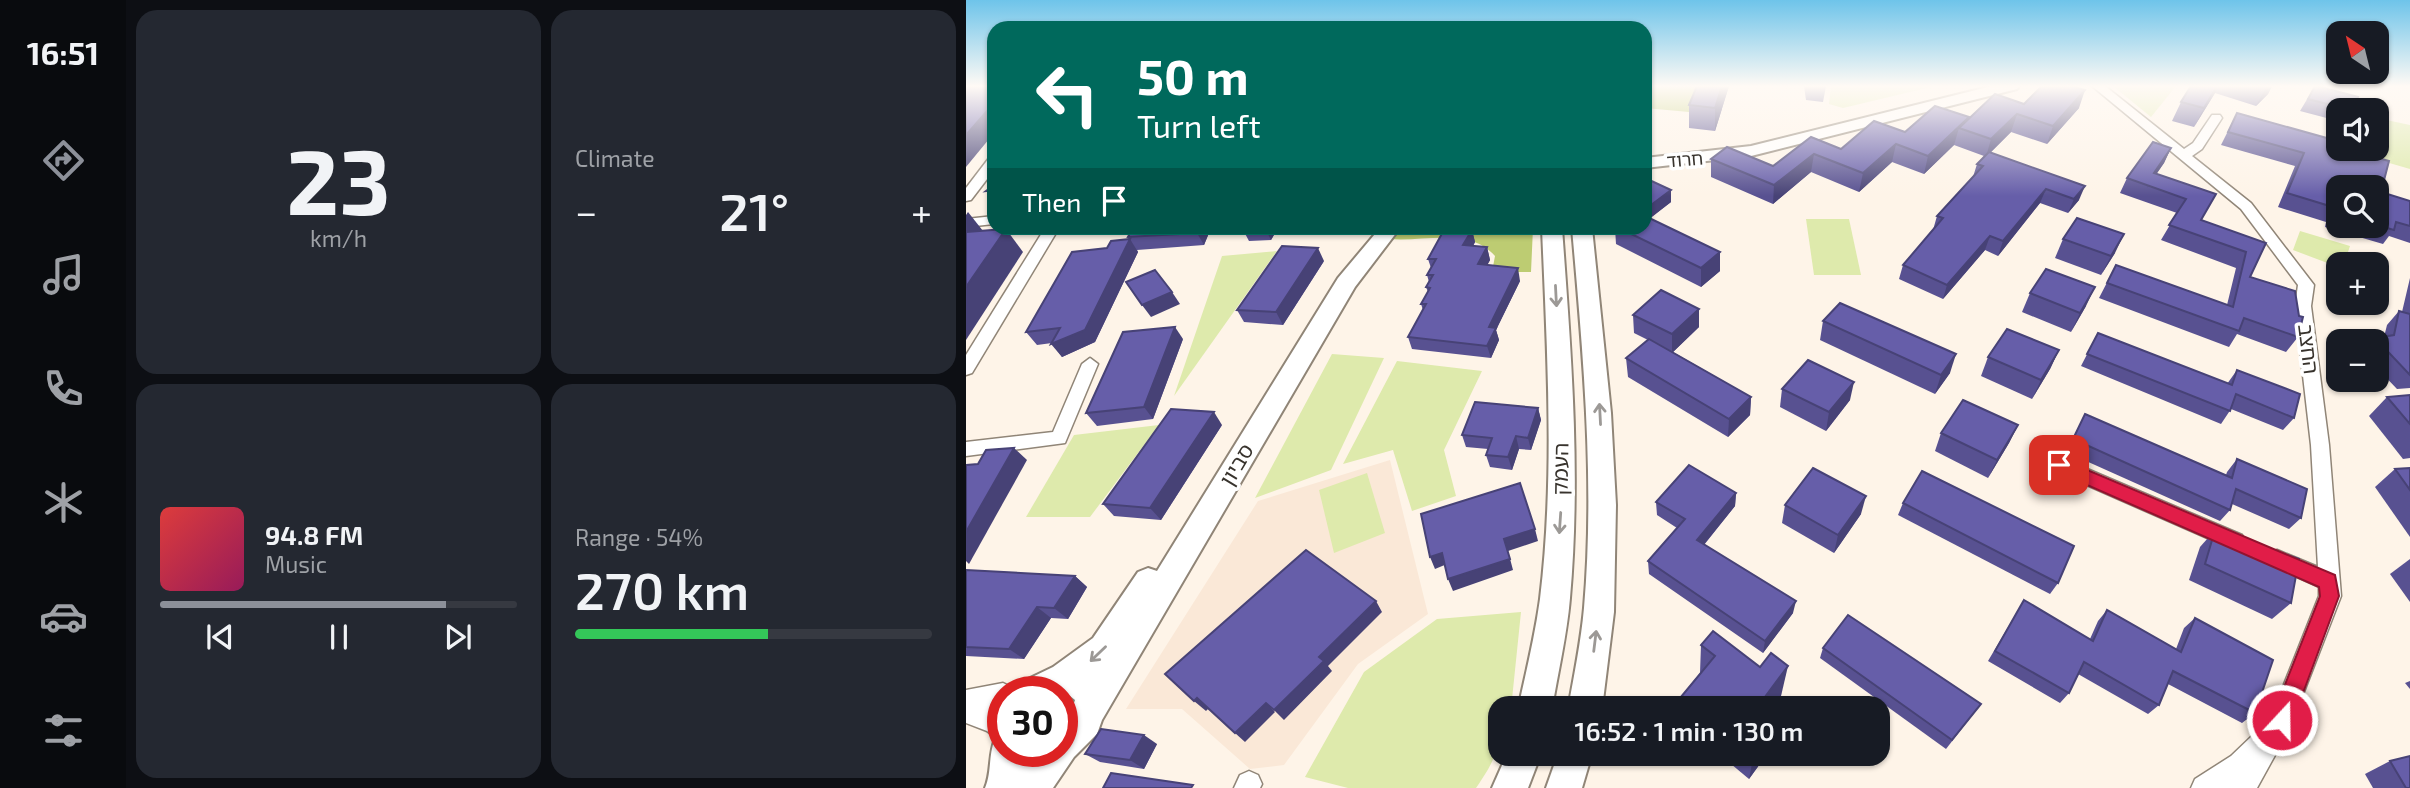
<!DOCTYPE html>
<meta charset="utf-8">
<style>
body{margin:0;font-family:"Exo 2","Noto Sans Hebrew",sans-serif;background:#242831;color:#f1f3f6;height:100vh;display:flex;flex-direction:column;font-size:26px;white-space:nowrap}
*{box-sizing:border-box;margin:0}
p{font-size:23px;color:#9ea1a6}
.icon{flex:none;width:38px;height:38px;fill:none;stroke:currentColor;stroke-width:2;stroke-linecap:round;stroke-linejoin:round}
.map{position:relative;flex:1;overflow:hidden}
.panel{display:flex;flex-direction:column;gap:10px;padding:10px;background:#0d0f14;width:840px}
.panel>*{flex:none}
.top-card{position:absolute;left:21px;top:21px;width:665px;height:214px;border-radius:21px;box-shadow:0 2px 5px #0004;background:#00695c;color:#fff;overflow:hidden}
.needle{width:46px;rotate:325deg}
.tools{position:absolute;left:1360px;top:21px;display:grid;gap:14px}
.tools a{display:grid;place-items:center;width:63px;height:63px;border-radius:14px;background:#171b24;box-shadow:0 2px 5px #0004;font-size:35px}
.speed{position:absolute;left:21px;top:676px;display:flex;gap:14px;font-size:35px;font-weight:700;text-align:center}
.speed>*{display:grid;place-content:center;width:91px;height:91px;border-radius:50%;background:#171b24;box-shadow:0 2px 5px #0004;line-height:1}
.speed .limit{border:10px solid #d22;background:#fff;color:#111}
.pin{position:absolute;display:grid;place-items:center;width:60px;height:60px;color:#fff;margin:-30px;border-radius:14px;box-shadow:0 4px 10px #0006}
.me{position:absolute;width:77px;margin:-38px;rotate:21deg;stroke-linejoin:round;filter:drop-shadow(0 0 5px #0008)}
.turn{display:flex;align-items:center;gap:24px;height:147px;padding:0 35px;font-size:32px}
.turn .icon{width:91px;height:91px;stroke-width:2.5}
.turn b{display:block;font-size:49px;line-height:60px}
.then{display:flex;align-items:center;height:66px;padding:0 35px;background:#0003;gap:14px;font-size:26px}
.big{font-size:52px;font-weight:600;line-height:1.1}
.panel .tile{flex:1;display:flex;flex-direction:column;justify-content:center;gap:10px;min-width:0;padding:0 24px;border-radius:21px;background:#242831}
.panel .dial{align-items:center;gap:0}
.dial b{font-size:91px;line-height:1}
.song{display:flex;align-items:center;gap:21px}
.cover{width:84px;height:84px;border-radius:10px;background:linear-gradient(135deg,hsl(0 70% 55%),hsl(330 70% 35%))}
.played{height:7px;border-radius:4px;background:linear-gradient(90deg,#8c9099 80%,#363941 80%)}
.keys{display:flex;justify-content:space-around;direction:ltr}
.heat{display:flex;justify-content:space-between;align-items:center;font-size:38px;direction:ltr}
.charge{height:10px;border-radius:5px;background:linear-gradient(90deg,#34c759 54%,#363941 0)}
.panel .tiles{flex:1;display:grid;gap:10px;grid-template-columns:repeat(2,1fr)}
.trip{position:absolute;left:522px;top:696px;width:402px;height:70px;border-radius:21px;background:#171b24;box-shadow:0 2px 5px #0004;font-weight:600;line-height:70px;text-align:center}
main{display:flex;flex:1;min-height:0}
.dock{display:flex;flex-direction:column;width:126px;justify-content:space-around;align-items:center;background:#090b0e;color:#9ea1a6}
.dock .icon{width:49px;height:49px}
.dock .current{color:#8c9099}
.dock b{font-size:32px;color:#f1f3f6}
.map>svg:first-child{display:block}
.education{fill:#fae8d7}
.green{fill:#deeaac}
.forest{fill:#bdcc72}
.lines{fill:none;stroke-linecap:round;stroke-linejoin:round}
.street-casing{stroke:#908577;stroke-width:3}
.secondary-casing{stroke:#908577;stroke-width:4}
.street{fill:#fff;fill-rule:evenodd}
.secondary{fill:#fff;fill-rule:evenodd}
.wall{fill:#585191;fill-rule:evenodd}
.shaded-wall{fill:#474276}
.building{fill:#665ea9;stroke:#474276;stroke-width:2}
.oneway{stroke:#9c9996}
.route{fill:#e11d48;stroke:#92132f;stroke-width:2}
.labels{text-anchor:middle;stroke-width:7;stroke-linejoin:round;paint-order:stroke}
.far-street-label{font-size:18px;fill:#38332d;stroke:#fff}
.street-label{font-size:21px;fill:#38332d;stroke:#fff}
</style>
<main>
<nav class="dock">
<b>16:51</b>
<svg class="icon current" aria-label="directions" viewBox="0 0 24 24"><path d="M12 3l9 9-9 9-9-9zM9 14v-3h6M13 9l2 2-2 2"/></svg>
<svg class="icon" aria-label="music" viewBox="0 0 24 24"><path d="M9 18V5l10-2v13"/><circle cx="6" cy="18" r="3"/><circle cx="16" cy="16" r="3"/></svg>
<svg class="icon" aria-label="phone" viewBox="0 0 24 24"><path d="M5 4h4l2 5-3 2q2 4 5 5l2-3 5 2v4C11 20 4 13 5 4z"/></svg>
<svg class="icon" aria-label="climate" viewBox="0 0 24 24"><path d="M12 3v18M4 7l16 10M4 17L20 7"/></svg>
<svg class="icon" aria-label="car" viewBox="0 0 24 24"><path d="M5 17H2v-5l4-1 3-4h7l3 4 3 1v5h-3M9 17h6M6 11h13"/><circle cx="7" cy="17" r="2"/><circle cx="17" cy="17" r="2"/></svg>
<svg class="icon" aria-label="filters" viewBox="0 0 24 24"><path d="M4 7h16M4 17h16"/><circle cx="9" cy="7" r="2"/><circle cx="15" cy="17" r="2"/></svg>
</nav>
<section class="panel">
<div class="tiles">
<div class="tile dial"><b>23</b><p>km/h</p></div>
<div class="tile"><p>Climate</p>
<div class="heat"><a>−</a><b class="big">21°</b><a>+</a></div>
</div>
<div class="tile">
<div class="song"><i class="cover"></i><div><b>94.8 FM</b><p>Music</p></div></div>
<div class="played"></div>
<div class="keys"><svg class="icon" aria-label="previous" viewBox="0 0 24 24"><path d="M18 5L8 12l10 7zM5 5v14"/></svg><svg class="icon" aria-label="pause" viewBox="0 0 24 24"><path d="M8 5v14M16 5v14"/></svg><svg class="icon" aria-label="next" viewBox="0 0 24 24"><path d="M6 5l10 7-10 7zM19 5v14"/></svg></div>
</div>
<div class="tile"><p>Range · 54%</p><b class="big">270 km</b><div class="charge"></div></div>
</div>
</section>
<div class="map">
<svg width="1444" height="788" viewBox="0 0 1444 788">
<rect width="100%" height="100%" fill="#fef4e8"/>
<polygon class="education" points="424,460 462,614 392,664 318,765 284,769 216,709 160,709 292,501"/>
<g class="green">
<polygon points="865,86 969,86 877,108 863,104"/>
<polygon points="1147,86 1210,86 1185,117"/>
<polygon points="1411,118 1444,125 1444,169 1375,149 1410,149"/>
<polygon points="840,219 883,219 895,275 848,275"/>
<polygon points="1334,231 1384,246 1378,264 1372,264 1372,267 1327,250"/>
<polygon points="311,251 208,396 256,256"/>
<polygon points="366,354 418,358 365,470 289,498"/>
<polygon points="431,361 516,371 478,450 490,496 446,511 427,450 377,464"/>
<polygon points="193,425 124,517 60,517 108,435"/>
<polygon points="401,473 419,533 368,553 353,490"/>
<path d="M 555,612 L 545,709 L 534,709 C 534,747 532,756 510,788 L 382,788 L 339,777 L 398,672 L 471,619 Z"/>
</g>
<g class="forest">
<polygon points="679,86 733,86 723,112 679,108"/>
<path d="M 438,228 L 567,228 L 565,272 L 526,272 L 529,256 C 504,227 458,242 424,239 Z"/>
</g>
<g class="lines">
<g class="street-casing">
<g id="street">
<polygon points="1126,86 1139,86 1218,149 1227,143 1246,115 1254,115 1256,118 1236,149 1226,156 1285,203 1348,285 1345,306 1363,445 1375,596 1324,728 1291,788 1225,788 1229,779 1265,756 1287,735 1296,732 1307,712 1353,596 1353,587 1304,565 1301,559 1304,553 1311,550 1352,567 1345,445 1329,306 1332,285 1275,209"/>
<polygon points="28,157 28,170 5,200 0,201 0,188 23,158"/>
<polygon points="28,216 28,224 0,227 0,219"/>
<polygon points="79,228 93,228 6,373 0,375 0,355"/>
<polygon points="153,228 167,228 164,233 154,233"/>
<polygon points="124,358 132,364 99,443 0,456 0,442 87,432 116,364"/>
<polygon points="1093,457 1276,535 1279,541 1276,547 1269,550 1262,547 1086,470 1084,465 1086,460"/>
<polygon points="37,683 45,687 47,691 37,691 37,707 24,709 37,714 37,743 21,731 0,723 0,690"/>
<polygon points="283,771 292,775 296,784 294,788 268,788 274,775"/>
</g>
</g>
<g class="secondary-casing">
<g id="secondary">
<polygon points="1026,86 1053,86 1051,89 785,156 679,168 679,158 785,146"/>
<path d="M 414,228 L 434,228 L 389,287 L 136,720 L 131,734 L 108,757 L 87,788 L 19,788 C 26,772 22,755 29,739 L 37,736 L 37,751 L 96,751 L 96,721 L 105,712 L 109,700 L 104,696 L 96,697 L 96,691 L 56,691 L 60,680 L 87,667 L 127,638 L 172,572 L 182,568 L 191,571 L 372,278 Z"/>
<path d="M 576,228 L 596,228 C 605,351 615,474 604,598 C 601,635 592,672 586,709 L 552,709 C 560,672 569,636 574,599 C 589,476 581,352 576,228 Z"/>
<path d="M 606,228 L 626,228 L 645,413 L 650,505 L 648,612 L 636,709 L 602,709 C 608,675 615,642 618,608 C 629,481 617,354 606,228 Z"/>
<polygon points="541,754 575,754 562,788 526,788"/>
<polygon points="592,754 626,754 616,788 580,788"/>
</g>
</g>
<use href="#street" class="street"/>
<use href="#secondary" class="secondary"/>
</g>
<g class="wall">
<polygon points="731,86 763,86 749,131 723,128 723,105"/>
<polygon points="838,86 860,86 857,102 840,100"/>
<polygon points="1225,86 1306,86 1302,94 1290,106 1249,93 1228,127 1206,121 1215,102"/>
<polygon points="1349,86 1385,110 1372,110 1372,121 1334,111"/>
<polygon points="1058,104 1113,108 1081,144 1045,132 1025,152 1113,200 1102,213 1074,203 1032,256 1019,250 977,299 933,279 937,265 967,230 971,216 1007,177 1011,164 1018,156 988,145 958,174 926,162 893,192 845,172 807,204 745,177 745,159 807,166 845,137 875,149"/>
<path d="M 1271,113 L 1367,145 L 1415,192 L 1444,201 L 1444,243 L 1423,236 L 1417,244 L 1359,227 L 1360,222 L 1312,207 L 1329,166 L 1255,145 ZM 1372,187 L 1410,226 L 1372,226 Z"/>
<polygon points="1205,148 1198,163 1190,174 1250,194 1235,220 1300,243 1284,277 1332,337 1320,352 1271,334 1263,347 1133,298 1150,265 1261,305 1270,268 1195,240 1211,213 1154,193 1161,178"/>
<polygon points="679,178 705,202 684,218 754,271 735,287 650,244 649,228 679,228"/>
<polygon points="28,185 28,201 20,191"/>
<polygon points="167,228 245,228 238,245 171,250 172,252 129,342 96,357 86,343 71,345 60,332 141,248 163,240 162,237"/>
<polygon points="276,228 312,228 305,240 283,241"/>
<polygon points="506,230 509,242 507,246 521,247 524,260 521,265 554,281 530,330 533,340 525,358 446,349 442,337 457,310 455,304 462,292 460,287 463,282 461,275 465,268 462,259"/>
<polygon points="1097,239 1149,253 1135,275 1089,258"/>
<polygon points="358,261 317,325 278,322 271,310"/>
<polygon points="1444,278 1444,388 1431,389 1410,367 1410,341 1405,341 1409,338 1418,337 1421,325 1433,311 1436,312"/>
<polygon points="1064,293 1120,306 1105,332 1056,312"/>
<polygon points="733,309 733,327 707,352 785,397 784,415 762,437 662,377 660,358 682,340 668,333 667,315"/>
<polygon points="857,321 984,373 969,394 854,340"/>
<polygon points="1132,333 1261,384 1271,370 1328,418 1317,430 1265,409 1255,424 1115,366"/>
<polygon points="217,339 187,419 131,426 120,413"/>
<polygon points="1093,350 1084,369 1066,399 1015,376 1022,357"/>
<polygon points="816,389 884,400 860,431 814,407"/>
<polygon points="1444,395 1444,458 1437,459 1403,416 1421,397"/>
<polygon points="572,408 575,420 565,450 553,449 546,470 524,467 520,455 522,449 500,447 496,435"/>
<polygon points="1119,414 1260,475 1261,472 1271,459 1335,518 1323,529 1266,504 1264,510 1254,521 1100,452"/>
<polygon points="256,425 195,520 148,516 137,504"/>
<polygon points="1052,425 1043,443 1022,478 969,451 975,433"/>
<polygon points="1444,468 1444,537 1409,487 1429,469"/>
<polygon points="770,493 769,506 738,545 827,613 797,653 683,574 682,561 711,528 691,515 690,502"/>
<polygon points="937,503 1092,583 1084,594 932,515"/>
<polygon points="819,505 895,514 868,553 816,523"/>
<polygon points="1249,530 1325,603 1306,619 1223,580 1234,547"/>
<polygon points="1444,559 1444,602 1424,574"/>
<polygon points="0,570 109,576 121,587 102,619 85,618 58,659 0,656"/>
<polygon points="1058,600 1124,639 1132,621 1141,610 1210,649 1218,628 1229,618 1289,713 1276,723 1202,684 1193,705 1182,714 1112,674 1103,693 1094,703 1022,661"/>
<polygon points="747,631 813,708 812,709 710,709 710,703 734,673 735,645"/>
<polygon points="857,648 1008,713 980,749 854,658"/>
<polygon points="1444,681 1444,689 1439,683"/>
<polygon points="191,744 178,769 134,762 119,754"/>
<polygon points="753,754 798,754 796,761 783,779"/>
<polygon points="1424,761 1444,788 1407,788 1399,774"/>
</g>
<g class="shaded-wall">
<polygon points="756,86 763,86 749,131 749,108"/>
<polygon points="1251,86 1252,86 1249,93 1228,127 1238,108"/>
<polygon points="1301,86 1306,86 1302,94 1290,106"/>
<polygon points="1119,90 1113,108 1081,144 1087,126"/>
<polygon points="28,103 28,133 0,167 0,135"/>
<polygon points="1051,114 1045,132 1020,157 1025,139"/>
<polygon points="993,128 988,145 958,174 962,156"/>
<polygon points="930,144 926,162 893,192 897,173"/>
<polygon points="1205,148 1198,163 1181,188 1188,173"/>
<polygon points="848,154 845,172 807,204 808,185"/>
<polygon points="1119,186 1113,200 1102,213 1108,199"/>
<polygon points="1080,189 1074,203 1032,256 1037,241"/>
<polygon points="705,190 705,202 682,220 681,208"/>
<polygon points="2,212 21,236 0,268 0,215"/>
<polygon points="233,228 245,228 238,245 231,233"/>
<polygon points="299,228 312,228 305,240"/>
<polygon points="40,229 57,252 0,340 0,287"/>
<polygon points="506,230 509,242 501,258 497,245"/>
<polygon points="1158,234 1149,253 1135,275 1145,256"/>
<polygon points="1024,236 1019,250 977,299 981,285"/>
<polygon points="164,239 172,252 129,342 96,357 85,344"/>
<polygon points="521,247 524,260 515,277 512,264"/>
<polygon points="352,248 358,261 317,325 310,312"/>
<polygon points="754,252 754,271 735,287 735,268"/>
<polygon points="552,268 554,281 530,330 533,340 525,358 521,346 523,327"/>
<polygon points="1129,287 1120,306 1105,332 1114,313"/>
<polygon points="206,292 214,304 185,317 176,305"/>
<polygon points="733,309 733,327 706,353 706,334"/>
<polygon points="209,327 217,339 187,419 178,407"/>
<polygon points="1093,350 1084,369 1066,399 1075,380"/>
<polygon points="990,354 984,373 969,394 975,375"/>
<polygon points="888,382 884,400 860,431 863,412"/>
<polygon points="785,397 784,415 762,437 763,419"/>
<polygon points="572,408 575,420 565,450 562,438"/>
<polygon points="248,412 256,425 195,520 184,508"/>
<polygon points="1052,425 1043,443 1022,478 1031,460"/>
<polygon points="550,436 553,449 546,470 542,457"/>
<polygon points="48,448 61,460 3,564 0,561 0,532"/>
<polygon points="770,493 769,506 731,553 731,540"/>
<polygon points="900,496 895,514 868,553 872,535"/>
<polygon points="569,529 572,541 542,551 547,570 487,591 482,579 538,539"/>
<polygon points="476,553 481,564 469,569 464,557"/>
<polygon points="109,576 121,587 102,619 88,608"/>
<polygon points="410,601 416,612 362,666 366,671 318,720 308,710 353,657"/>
<polygon points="830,601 827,613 797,653 799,641"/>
<polygon points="71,607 85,618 58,659 43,649"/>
<polygon points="822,666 812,709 790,709"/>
<polygon points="231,698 243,708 240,711 228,701"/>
<polygon points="300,703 309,712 279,742 269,733"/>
<polygon points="178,735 191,744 178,769 164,760"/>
<polygon points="788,754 798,754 796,761 783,779"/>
</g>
<g class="building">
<polygon points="0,86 28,86 28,103 0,135"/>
<polygon points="731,86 756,86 749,108 723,105"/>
<polygon points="1076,86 1105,86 1119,90 1087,126 1051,114 1025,139 993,128 1029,94 1058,104"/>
<polygon points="1225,86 1251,86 1238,108 1215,102"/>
<polygon points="1349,86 1351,86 1392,97 1385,110 1342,99"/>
<polygon points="969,106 1003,117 962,156 930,144 897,173 848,154 808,185 745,159 761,147 807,166 845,137 875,149 908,121 939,132"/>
<polygon points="1271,113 1368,140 1367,145 1372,147 1372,149 1380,149 1423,161 1415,192 1444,201 1444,226 1430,222 1428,230 1410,225 1410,187 1372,187 1372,214 1368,213 1370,208 1321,193 1338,153 1262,132"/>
<polygon points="1187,142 1205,148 1188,173 1250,194 1235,220 1300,243 1284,277 1329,291 1333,316 1337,317 1332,337 1278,318 1273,331 1141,283 1150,265 1267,307 1280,252 1203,225 1220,199 1161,178"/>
<polygon points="1023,152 1119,186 1108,199 1080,189 1037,241 1024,236 981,285 937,265 977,218 971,216 1017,166 1011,164"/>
<polygon points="679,178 705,190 681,208 679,207"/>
<polygon points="28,185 28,190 20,191"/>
<polygon points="679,216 754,252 735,268 653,228 679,228"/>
<polygon points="1111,218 1158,234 1145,256 1097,239"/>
<polygon points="167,228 233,228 231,233 162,237"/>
<polygon points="479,228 506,230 497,245 521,247 512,264 552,268 523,327 530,328 521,346 442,337 460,304 455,304 464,288 460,287 467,275 461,275 470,259 462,259"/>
<polygon points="40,229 0,287 0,232"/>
<polygon points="164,239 119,330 85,344 94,328 60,332 106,252 141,248 145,241"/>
<polygon points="316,246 352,248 310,312 271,310"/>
<polygon points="1080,269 1129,287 1114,313 1064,293"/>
<polygon points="189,270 206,292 176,305 160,282"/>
<polygon points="695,290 733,309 706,334 667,315"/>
<polygon points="874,303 990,354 975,375 857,321"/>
<polygon points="1433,311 1444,314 1444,375 1409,338 1428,335"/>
<polygon points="209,327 178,407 120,413 157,332"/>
<polygon points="1041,329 1093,350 1075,380 1022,357"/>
<polygon points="1132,333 1266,385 1271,370 1334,394 1328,418 1270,394 1264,411 1121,354"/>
<polygon points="683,339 785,397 763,419 660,358"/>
<polygon points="842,360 888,382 863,412 816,389"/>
<polygon points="1444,395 1444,424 1421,397"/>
<polygon points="997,400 1052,425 1031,460 975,433"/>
<polygon points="509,402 572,408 562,438 550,436 542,457 520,455 526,438 496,435"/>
<polygon points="205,409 248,412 184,508 137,504"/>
<polygon points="1119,414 1266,478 1271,459 1341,489 1335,518 1270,489 1264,510 1107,439"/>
<polygon points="48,448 0,532 0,465 12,464 20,450"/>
<polygon points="723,465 770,493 731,540 830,601 799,641 682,561 719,519 690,502"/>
<polygon points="847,468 900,496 872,535 819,505"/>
<polygon points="1444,468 1444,490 1429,469"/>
<polygon points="956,471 1108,546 1092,583 937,503"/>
<polygon points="554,483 569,529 538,539 544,559 482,579 476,553 464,557 455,514"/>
<polygon points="1249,530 1333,559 1325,603 1239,564"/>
<polygon points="340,550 410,601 353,657 358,661 308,710 300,703 269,733 231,698 228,701 199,674"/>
<polygon points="0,570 109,576 88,608 71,607 43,649 0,647"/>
<polygon points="1058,600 1127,641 1141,610 1215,652 1229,618 1307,660 1289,713 1207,671 1193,705 1118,662 1103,693 1029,651"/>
<polygon points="882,615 1015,704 986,740 857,648"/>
<polygon points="747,631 794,667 805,653 822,666 790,709 748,709 741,703 736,709 717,709 710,703 749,656 735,645"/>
<polygon points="135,729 178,735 164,760 119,754"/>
<polygon points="1444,756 1444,788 1440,788 1424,761"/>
<polygon points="145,773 227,785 225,788 137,788"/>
</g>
<defs><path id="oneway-shaft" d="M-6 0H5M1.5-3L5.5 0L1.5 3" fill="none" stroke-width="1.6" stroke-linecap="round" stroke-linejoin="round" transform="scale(1.75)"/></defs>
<g class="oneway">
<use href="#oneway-shaft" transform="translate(590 296) rotate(87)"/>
<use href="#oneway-shaft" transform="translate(634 414) rotate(-93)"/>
<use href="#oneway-shaft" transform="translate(594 523) rotate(94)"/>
<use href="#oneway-shaft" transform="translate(629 641) rotate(-83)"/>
<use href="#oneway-shaft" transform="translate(132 654) rotate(136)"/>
</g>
<linearGradient id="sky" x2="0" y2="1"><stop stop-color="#6ec4ea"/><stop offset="0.44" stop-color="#fffaf5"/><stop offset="1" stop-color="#fffaf5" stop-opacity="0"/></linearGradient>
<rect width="1444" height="196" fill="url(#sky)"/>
<polygon class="route" points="1093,458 1369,575 1373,596 1324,728 1316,731 1309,728 1305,720 1354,596 1353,587 1087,470 1085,465 1087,460"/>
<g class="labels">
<g class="far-street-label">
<text transform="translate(719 160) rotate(-5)" y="6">חרוד</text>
</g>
<g class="street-label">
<text transform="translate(1342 349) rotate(83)" y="7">החצב</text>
<text transform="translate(271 465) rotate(-59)" y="7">סביון</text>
<text transform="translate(595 469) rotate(-89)" y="7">העמק</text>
</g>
</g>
</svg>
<div class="tools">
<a><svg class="needle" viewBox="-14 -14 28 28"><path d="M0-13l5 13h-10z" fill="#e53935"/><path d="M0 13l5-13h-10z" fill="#9ea1a6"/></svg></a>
<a><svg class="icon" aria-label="sound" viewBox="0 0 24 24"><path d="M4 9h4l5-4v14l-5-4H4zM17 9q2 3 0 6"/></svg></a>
<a><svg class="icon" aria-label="search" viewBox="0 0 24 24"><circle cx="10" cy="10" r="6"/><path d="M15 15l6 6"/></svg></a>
<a>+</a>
<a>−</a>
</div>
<div class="speed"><div class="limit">30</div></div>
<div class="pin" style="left:1093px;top:465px;background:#d93025"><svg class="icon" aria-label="arrive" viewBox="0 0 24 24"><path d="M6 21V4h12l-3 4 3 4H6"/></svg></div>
<svg class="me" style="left:1316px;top:720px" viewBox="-20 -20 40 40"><circle r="17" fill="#e11d48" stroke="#fff" stroke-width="3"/><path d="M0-11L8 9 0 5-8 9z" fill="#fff"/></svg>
<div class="trip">16:52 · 1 min · 130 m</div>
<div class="top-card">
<div class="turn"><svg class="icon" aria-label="left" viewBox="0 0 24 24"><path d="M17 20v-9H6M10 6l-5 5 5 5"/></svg><div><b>50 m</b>Turn left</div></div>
<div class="then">Then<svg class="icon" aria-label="arrive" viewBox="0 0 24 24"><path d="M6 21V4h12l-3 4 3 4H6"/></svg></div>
</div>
</div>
</main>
